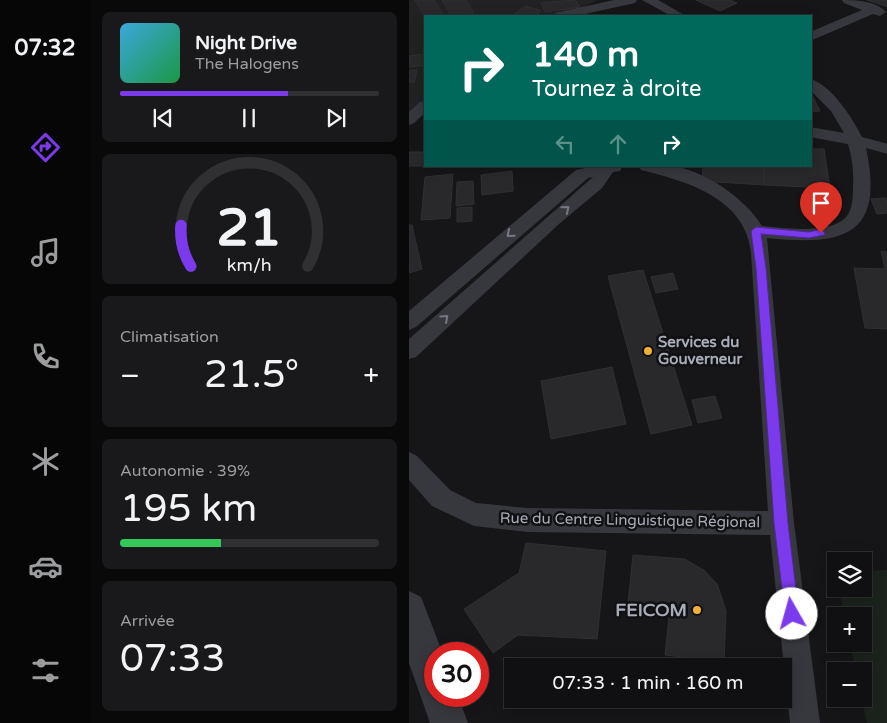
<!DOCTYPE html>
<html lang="fr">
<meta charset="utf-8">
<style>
body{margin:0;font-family:"Varela Round",sans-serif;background:#19191b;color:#f1f3f6;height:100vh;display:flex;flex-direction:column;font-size:19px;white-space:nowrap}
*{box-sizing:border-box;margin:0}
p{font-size:16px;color:#9c9d9f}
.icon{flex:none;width:28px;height:28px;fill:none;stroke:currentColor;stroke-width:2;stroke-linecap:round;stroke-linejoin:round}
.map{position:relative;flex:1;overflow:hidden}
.side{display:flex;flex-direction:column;gap:12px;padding:12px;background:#09090a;width:319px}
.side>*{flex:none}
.banner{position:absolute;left:15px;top:15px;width:388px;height:152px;border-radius:0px;box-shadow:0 2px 12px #0003,0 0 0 1px #303032;background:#00695c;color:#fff;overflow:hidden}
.buttons{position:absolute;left:418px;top:552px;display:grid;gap:10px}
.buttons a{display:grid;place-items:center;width:45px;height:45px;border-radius:0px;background:#101012;box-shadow:0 2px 12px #0003,0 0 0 1px #303032;font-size:25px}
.speed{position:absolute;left:15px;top:642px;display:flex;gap:10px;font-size:25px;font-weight:700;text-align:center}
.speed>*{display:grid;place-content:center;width:65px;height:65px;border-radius:50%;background:#101012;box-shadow:0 2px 12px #0003,0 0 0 1px #303032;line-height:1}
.speed .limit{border:8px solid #d22;background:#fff;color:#111}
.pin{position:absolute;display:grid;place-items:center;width:42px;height:42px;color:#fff;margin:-51px -21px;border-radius:50% 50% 50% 0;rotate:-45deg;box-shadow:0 0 5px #0007}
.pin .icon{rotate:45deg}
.me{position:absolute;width:55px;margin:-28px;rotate:353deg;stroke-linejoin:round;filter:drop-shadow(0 0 4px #0008)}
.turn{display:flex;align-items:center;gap:18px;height:105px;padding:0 25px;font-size:22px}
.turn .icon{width:65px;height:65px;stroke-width:2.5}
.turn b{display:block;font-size:35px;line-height:42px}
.lanes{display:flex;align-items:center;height:48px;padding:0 25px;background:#0003;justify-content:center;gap:25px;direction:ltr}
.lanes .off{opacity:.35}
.big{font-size:38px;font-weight:600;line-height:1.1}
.side .widget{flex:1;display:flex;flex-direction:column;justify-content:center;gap:8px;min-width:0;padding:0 18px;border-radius:8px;background:#19191b}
.side .dial{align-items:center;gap:0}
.dial svg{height:130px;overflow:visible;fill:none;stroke:#303032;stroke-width:7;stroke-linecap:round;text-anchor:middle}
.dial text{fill:#f1f3f6;stroke:none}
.song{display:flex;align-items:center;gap:15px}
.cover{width:60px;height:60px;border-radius:8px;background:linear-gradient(135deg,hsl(200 70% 55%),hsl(140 70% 35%))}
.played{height:5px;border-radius:2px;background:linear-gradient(90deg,#7c3aed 65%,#303032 65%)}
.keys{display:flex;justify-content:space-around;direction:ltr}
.heat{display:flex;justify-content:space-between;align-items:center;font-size:28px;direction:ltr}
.charge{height:8px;border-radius:4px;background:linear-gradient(90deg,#34c759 39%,#303032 0)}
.trip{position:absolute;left:95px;top:658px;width:288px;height:50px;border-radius:0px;background:#101012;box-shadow:0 2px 12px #0003,0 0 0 1px #303032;font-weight:600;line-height:50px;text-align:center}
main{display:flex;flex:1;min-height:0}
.dock{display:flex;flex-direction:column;width:90px;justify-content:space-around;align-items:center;background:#060607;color:#9c9d9f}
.dock .icon{width:35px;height:35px}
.dock .current{color:#7c3aed}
.dock b{font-size:22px;color:#f1f3f6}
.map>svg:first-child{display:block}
.built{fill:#222225}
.green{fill:#1c231d}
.building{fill:#29292c;stroke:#303034}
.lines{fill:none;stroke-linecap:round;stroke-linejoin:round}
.minor{fill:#37383d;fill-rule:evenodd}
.tertiary{fill:#37383d;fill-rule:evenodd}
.oneway{stroke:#757881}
.route{fill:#7c3aed;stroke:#51269a}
.poi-dot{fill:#f2b134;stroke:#111113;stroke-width:2}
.labels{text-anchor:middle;stroke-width:5;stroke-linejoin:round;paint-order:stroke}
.poi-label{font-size:15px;font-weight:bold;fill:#a8adb8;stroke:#111113;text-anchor:start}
.street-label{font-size:15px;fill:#a8adb8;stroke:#111113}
.near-poi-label{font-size:18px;font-weight:bold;fill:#a8adb8;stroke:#111113;text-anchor:end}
</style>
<main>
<nav class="dock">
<b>07:32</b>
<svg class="icon current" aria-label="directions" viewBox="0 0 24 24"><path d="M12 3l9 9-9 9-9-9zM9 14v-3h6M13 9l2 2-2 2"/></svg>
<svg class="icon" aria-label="music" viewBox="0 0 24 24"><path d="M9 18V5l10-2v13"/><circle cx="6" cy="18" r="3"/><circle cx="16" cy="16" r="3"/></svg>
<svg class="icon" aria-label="phone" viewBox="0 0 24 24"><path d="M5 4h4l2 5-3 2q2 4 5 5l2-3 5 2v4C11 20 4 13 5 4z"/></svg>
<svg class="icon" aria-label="climate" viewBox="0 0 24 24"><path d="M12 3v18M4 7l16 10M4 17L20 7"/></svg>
<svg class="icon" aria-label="car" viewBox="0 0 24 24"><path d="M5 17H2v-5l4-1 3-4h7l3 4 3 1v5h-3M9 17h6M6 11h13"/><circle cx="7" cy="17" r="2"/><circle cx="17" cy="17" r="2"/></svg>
<svg class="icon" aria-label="filters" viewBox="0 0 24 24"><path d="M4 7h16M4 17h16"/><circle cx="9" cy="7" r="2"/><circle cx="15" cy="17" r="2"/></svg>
</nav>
<section class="side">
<div class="widget">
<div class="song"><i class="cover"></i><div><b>Night Drive</b><p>The Halogens</p></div></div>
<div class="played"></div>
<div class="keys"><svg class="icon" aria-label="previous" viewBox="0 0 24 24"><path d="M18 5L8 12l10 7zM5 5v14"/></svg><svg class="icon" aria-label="pause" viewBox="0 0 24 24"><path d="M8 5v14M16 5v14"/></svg><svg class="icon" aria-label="next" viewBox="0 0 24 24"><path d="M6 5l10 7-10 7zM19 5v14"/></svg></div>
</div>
<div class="widget dial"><svg viewBox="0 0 100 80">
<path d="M14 69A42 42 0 1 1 86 69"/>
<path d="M14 69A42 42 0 0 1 8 44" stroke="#7c3aed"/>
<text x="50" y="56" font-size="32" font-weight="700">21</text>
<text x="50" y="72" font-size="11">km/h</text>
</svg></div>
<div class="widget"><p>Climatisation</p>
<div class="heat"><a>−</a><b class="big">21.5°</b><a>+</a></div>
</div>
<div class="widget"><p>Autonomie · 39%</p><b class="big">195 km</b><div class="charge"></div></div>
<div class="widget"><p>Arrivée</p><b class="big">07:33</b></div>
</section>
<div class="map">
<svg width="479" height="723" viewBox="0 0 479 723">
<rect width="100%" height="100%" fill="#161618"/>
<polygon class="built" points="0,0 189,0 155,16 16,16 16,100 0,115"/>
<polygon class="green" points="479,570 478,723 458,723 453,699 454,671 447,671 441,644 454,644 454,616 435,616 430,589 454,589 454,571"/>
<g class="building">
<polygon points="6,0 25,0 35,16 16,17"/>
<polygon points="33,0 57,0 66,16 42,16"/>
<polygon points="166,0 171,7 136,12 132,3"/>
<polygon points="287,0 321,0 328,3 311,11"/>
<polygon points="458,0 479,0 479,7"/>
<polygon points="117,6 132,11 125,16 103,16"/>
<polygon points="16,54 16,65 0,67 0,56"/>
<polygon points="8,70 5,82 0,82 0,71"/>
<polygon points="401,91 411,111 401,112"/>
<polygon points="401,149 415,149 421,188 355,185 355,166 401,166"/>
<rect x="0" y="152" width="16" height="14"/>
<polygon points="294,166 355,166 355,185 293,181"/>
<polygon points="103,171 104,191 73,195 72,175"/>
<polygon points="44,174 41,218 12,220 16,177"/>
<polygon points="64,181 65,204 47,206 48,182"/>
<polygon points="477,198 479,213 468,214 462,199"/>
<polygon points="63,207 63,221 48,222 48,208"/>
<polygon points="0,225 3,225 13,269 0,273"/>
<polygon points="472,251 479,252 479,329 456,328 445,268 476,269"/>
<polygon points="234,270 283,425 242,434 199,276"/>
<polygon points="264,273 269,289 247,293 242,277"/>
<polygon points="203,367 217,424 142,439 132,381"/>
<polygon points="306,396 313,418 289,423 283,400"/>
<polygon points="117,543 197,551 188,639 109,635 84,653 55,609 110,573"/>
<polygon points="224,555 276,559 296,571 308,584 317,611 315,662 256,655 261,608 219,604"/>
</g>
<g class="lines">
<g class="minor">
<polygon points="205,0 228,0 226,3 167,16 145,16 146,13"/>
<polygon points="233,0 249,0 277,16 262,16"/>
<path d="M 433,0 C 447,0 467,1 477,12 L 471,16 L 464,14 L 401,41 L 401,32 L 453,10 L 435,3 Z"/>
<path d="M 401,79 C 422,84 444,119 453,137 L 479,144 L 479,154 L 457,148 C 476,236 435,246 358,238 L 385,523 L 411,723 L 381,723 L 361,535 L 118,532 L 65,526 L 23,506 L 0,480 L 0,452 L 8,456 L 41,490 L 67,503 L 118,508 L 359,511 L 342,253 C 337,198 277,181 232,170 L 230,166 C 241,166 254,165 265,166 C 297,172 336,198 353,226 C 374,228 423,235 438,216 C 444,208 444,195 444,186 C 445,172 443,157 439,144 L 401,137 L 401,127 L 435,133 L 422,111 L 401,90 Z"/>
<polygon points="16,101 16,113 5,123 0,125 0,112 11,102"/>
<polygon points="185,166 213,167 211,171 204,172 193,188 150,224 7,357 0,359 0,339 184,177 179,178 7,327 0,330 0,311 167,170"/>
</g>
<polygon class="tertiary" points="0,591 12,597 34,654 26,654 26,696 49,696 59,723 21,723 0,663"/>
</g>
<defs><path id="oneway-chevron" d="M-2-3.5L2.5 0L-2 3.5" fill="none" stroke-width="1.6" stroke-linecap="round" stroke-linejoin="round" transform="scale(1.25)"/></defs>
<g class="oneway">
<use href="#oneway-chevron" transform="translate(157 209) rotate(-39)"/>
<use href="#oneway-chevron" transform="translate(101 234) rotate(140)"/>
<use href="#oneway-chevron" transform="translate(36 318) rotate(-42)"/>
</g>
<polygon class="route" points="347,227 400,232 412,229 416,233 415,235 400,238 352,234 357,268 379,523 390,614 388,619 383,621 378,619 376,614 365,523 347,268 342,231"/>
<g class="poi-dot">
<circle cx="239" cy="351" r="5"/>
<circle cx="288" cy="610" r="5"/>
</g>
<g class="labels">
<g class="poi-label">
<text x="249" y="347">Services du<tspan x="249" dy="17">Gouverneur</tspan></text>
</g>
<g class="street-label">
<text transform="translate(221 520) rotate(1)" y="5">Rue du Centre Linguistique Régional</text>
</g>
<g class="near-poi-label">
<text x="278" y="616">FEICOM</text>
</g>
</g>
</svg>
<div class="buttons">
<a><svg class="icon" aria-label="layers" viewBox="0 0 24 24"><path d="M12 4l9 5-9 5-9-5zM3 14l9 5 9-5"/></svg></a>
<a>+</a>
<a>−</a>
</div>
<div class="speed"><div class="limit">30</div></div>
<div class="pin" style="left:412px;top:233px;background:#d93025"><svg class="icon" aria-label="arrive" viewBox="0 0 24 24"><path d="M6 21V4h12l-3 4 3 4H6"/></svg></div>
<svg class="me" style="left:383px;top:614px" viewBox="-20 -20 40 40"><circle r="19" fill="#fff"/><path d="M0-13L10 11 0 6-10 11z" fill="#7c3aed"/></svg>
<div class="trip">07:33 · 1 min · 160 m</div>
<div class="banner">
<div class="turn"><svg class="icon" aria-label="right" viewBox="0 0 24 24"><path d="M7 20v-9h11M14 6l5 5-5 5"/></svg><div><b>140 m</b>Tournez à droite</div></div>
<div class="lanes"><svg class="icon off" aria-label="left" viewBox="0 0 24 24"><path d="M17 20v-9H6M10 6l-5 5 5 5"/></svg><svg class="icon off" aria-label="ahead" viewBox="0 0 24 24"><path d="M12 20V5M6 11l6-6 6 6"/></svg><svg class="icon" aria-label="right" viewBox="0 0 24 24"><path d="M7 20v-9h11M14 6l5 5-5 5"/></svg></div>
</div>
</div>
</main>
